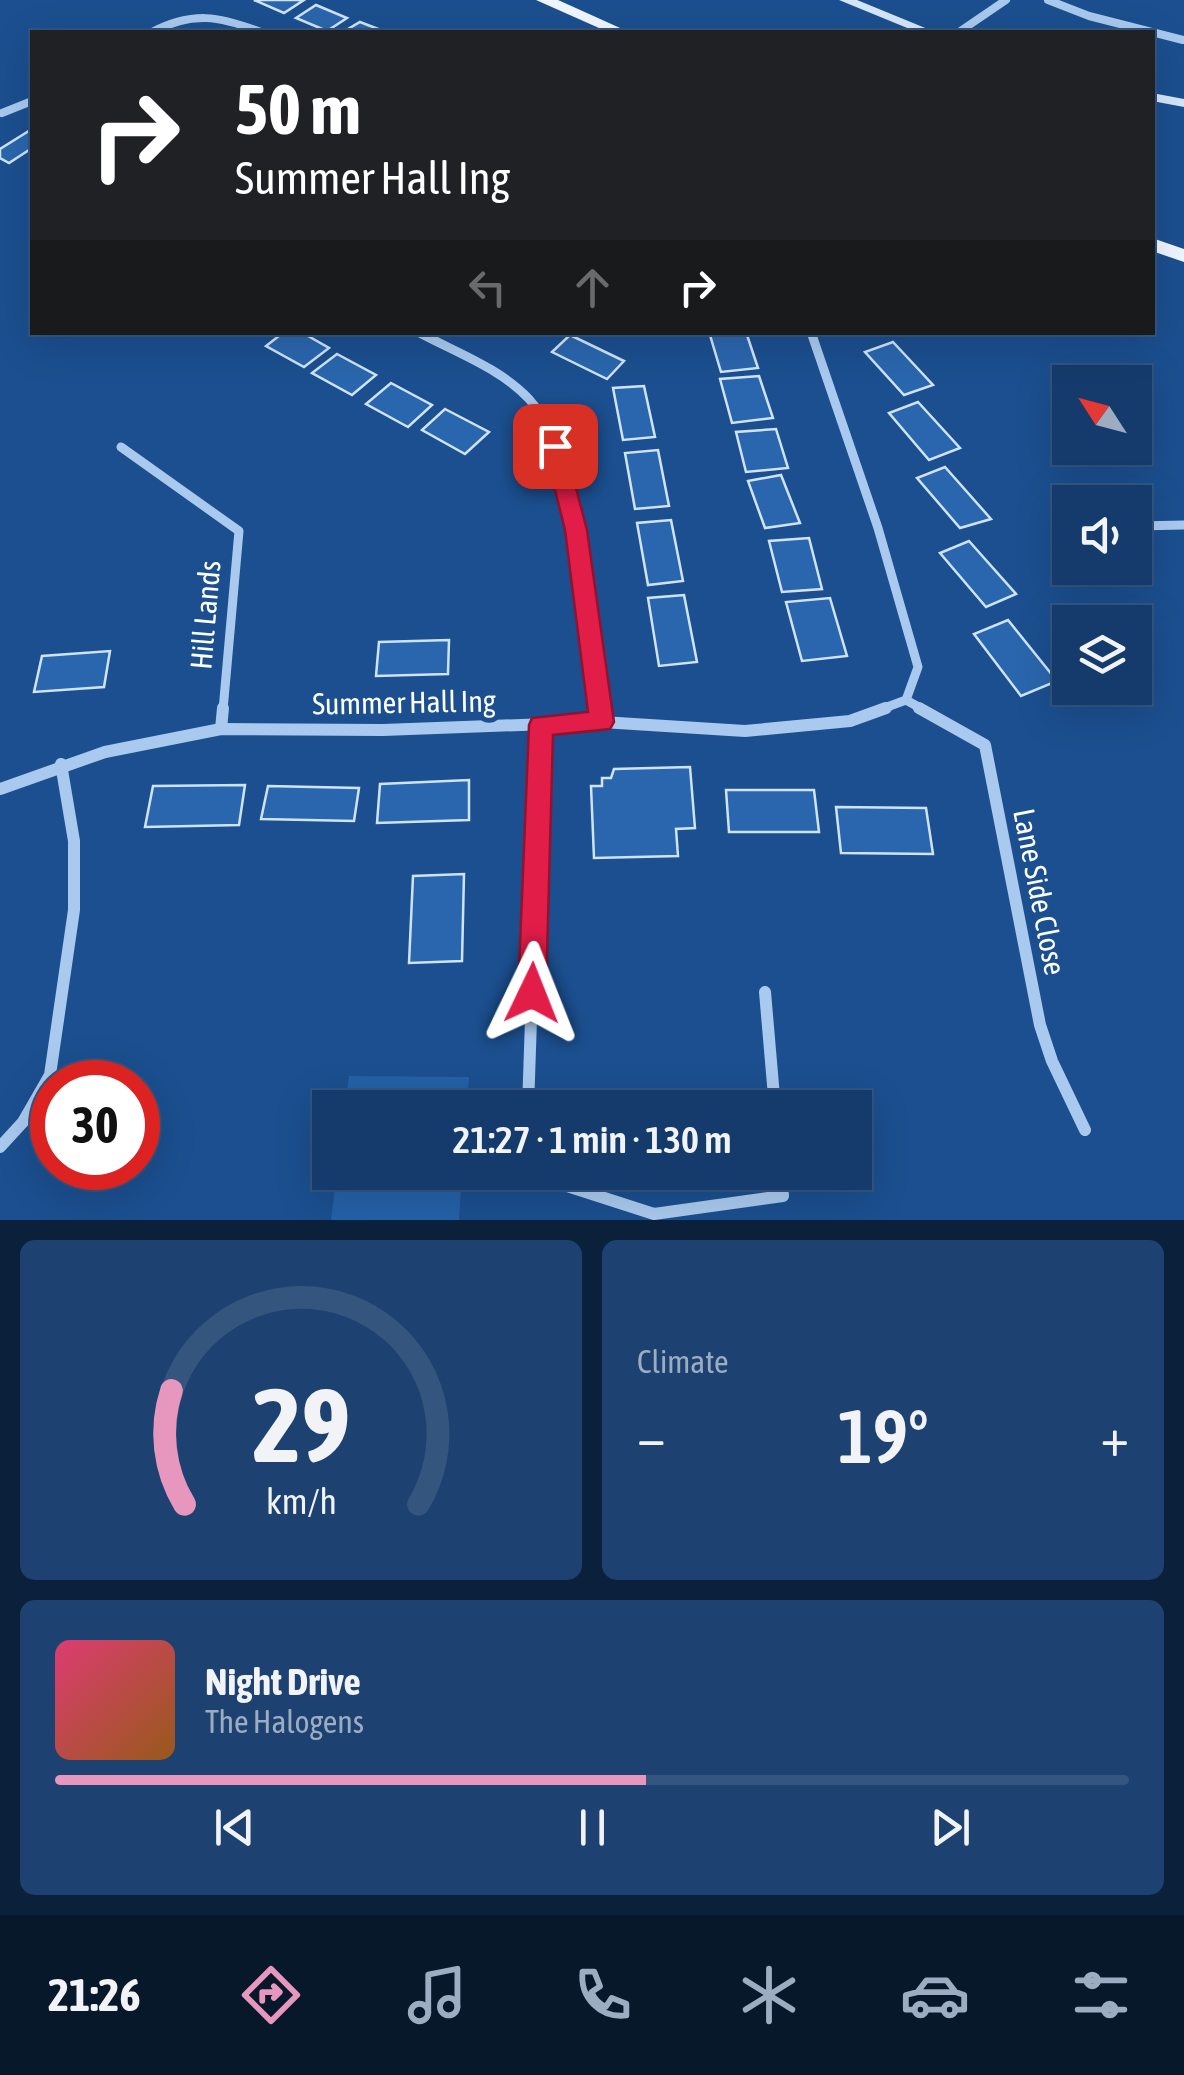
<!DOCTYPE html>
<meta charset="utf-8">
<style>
body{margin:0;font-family:"Asap Condensed",sans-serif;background:#1d4271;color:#f1f3f6;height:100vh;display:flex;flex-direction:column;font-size:38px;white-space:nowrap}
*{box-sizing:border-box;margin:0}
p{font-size:32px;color:#9dadc1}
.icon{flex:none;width:55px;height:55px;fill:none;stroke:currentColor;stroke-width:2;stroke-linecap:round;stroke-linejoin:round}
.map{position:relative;height:1220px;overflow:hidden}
.sheet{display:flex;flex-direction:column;gap:20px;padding:20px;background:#0b203b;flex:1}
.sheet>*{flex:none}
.banner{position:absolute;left:30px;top:30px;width:1125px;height:305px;border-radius:0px;box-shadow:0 10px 40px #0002,0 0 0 2px #33557e;background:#202124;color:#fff;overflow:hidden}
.needle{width:65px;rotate:306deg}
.tools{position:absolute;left:1052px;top:365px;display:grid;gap:20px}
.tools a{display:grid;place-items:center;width:100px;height:100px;border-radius:0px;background:#143b6b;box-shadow:0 10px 40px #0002,0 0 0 2px #33557e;font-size:50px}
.speed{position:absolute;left:30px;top:1060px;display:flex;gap:20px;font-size:50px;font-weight:700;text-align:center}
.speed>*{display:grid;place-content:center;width:130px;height:130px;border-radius:50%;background:#143b6b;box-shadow:0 10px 40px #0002,0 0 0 2px #33557e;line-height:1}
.speed .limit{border:15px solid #d22;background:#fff;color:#111}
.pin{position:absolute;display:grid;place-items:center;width:85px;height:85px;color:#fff;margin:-42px;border-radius:20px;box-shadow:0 5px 15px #0006}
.me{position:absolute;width:110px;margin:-55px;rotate:2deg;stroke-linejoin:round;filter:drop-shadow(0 0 8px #0008)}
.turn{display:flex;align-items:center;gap:35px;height:210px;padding:0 40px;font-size:45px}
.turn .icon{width:130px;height:130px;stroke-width:2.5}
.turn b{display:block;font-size:70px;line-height:85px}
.lanes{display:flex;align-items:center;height:95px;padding:0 40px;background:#0003;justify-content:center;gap:50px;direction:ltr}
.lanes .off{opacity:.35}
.big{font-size:75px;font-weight:600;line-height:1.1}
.sheet .card{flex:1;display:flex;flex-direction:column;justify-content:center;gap:15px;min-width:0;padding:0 35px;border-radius:15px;background:#1d4271}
.sheet .dial{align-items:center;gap:0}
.dial svg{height:260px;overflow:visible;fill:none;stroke:#33557e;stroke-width:7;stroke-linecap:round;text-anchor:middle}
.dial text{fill:#f1f3f6;stroke:none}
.song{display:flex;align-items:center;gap:30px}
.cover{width:120px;height:120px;border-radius:15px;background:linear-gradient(135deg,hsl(340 70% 55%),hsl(30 70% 35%))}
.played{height:10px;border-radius:5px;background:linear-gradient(90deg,#e797bd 55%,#33557e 55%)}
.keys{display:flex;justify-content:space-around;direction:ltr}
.heat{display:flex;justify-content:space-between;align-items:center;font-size:55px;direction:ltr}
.sheet .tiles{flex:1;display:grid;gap:20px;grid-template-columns:1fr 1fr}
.card:last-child{grid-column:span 2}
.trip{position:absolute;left:312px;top:1090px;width:560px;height:100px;border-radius:0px;background:#143b6b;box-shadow:0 10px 40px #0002,0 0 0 2px #33557e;font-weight:600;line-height:100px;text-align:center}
.dock{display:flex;height:160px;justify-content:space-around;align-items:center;background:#08182b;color:#9dadc1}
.dock .icon{width:70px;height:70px}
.dock .on{color:#e797bd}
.dock b{font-size:45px;color:#f1f3f6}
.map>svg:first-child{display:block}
.green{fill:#2461a8}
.building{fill:#2a66ad;stroke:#cfe3fa;stroke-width:2.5}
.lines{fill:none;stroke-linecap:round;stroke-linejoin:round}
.minor-far2{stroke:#a9c9ee;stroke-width:8}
.minor-far1{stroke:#a9c9ee;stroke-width:9}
.minor{stroke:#a9c9ee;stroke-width:12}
.secondary{fill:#d6e6fa;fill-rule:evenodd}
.primary{fill:#f0f6ff;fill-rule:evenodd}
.route{fill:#e11d48;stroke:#92132f;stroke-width:2.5}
.labels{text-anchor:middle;stroke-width:10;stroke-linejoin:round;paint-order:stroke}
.street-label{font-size:30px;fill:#fff;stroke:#1b4f8f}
</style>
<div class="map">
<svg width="1184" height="1220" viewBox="0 0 1184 1220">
<rect width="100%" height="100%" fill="#1b4f8f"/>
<g class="green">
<polygon points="349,1076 469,1077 467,1107 345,1107"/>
<polygon points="337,1173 462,1173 459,1220 331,1220"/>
</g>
<g class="building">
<polygon points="254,0 304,0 284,13"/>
<polygon points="316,5 347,18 327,31 296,18"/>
<polygon points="360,22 386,32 343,32"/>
<polygon points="32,129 32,148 9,163 0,158 0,149"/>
<polygon points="284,332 301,332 329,348 304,367 266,346"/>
<polygon points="746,332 758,368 721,372 710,335"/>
<polygon points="570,335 624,361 607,379 552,352"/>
<polygon points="893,342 933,385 904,395 865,352"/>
<polygon points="337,354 376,375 352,395 312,373"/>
<polygon points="759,376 773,418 732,423 720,379"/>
<polygon points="391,383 432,405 408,427 366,404"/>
<polygon points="644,386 655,437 623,440 613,388"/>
<polygon points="918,402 960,448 929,460 889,413"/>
<polygon points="445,409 489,432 465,454 422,430"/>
<polygon points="776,429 788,468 746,472 736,432"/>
<polygon points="658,450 669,506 635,509 625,453"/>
<polygon points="945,467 991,519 960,528 917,478"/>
<polygon points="781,475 800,523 765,528 748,481"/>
<polygon points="671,520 683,581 648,585 637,523"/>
<polygon points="809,538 822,589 782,592 769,541"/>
<polygon points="969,541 1016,594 986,607 940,553"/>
<polygon points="684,595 697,662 659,666 648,598"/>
<polygon points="830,598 847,656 802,661 786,602"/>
<polygon points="1008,620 1057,681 1021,696 974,634"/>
<polygon points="449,640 448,674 376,676 379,642"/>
<polygon points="110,651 104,687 34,692 42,656"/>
<polygon points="690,767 695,828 676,829 678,856 594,858 591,786 602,786 602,778 611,778 614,769"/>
<polygon points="469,780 469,820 377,823 380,784"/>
<polygon points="245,785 239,825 145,827 153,786"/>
<polygon points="268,786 359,788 354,821 261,819"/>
<polygon points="726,790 814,790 819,832 729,832"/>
<polygon points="836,807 926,808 933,854 841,853"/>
<polygon points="464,874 462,961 409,963 413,876"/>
</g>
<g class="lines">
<g class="minor-far2">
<polyline points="1048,0 1089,16 1183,40"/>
<path d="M 152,32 C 193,11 219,16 261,32"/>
<polyline points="959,32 1006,0"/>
<polyline points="2,113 32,101"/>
</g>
<g class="minor-far1">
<path d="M 418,332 C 455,352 500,368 529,399 C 578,451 589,635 600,710"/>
<polyline points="811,332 878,528 918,667 906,700 879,710"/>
<polyline points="121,447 239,531 223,710"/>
<polyline points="1137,526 1184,525"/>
<polyline points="906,700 924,710"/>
</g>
<g class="minor">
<polyline points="600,708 602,722"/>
<polyline points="919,708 985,745 1040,1025 1052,1061 1085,1130"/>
<polyline points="221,729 223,708"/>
<polyline points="0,789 105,752 221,729 383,730 602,722 745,731 850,721 886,708"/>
<polyline points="765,992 775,1108"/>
<polyline points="528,1108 541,725"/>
<polyline points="0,1147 23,1122 50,1075 74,910 74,841 61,764"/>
<polyline points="551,1172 564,1185 654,1214 783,1196 781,1172"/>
</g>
<g class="secondary">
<polygon points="839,0 857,0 935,32 917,32"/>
<polygon points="1152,93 1184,99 1184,107 1152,101"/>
</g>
<g class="primary">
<polygon points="536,0 558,0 629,32 608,32"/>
<polygon points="1152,238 1184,249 1184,262 1152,251"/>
</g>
</g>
<polygon class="route" points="555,439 565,446 587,530 614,722 610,729 553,735 546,993 542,1002 532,1006 522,1002 518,993 529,725 532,718 588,712 565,530 544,446"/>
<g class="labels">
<g class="street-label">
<text transform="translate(206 615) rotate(-85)" y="10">Hill Lands</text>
<text transform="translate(404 703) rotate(-1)" y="10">Summer Hall Ing</text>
<text transform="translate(1039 892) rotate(79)" y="10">Lane Side Close</text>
</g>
</g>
</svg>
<div class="tools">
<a><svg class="needle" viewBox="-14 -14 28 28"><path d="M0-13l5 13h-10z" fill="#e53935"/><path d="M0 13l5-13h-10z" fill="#9dadc1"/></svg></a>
<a><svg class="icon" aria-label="sound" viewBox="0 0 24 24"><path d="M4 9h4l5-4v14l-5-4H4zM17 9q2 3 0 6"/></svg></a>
<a><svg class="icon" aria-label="layers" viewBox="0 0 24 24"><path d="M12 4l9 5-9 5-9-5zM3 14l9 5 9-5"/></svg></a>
</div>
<div class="speed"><div class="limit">30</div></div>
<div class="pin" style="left:555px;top:446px;background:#d93025"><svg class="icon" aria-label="arrive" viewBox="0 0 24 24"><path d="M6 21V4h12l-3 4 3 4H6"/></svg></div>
<svg class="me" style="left:532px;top:993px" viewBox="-20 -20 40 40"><path d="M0-17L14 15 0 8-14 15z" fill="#e11d48" stroke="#fff" stroke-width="4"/></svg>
<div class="trip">21:27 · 1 min · 130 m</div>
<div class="banner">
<div class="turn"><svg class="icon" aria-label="right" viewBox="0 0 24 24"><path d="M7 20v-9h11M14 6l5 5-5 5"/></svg><div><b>50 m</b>Summer Hall Ing</div></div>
<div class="lanes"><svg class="icon off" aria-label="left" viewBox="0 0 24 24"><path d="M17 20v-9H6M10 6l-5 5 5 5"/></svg><svg class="icon off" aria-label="ahead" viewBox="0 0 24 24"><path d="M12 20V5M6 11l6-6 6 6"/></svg><svg class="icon" aria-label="right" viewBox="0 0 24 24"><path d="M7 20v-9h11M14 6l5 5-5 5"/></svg></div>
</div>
</div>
<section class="sheet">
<div class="tiles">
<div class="card dial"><svg viewBox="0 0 100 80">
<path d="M14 69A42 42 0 1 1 86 69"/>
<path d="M14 69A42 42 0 0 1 10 34" stroke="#e797bd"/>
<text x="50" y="56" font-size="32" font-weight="700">29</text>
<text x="50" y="72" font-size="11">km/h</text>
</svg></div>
<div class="card"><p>Climate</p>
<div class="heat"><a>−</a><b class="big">19°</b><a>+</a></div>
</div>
<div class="card">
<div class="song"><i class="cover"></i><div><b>Night Drive</b><p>The Halogens</p></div></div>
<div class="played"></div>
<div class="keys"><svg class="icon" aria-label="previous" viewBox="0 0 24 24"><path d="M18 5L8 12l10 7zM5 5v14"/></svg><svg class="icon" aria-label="pause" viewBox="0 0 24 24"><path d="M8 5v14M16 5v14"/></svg><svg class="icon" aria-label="next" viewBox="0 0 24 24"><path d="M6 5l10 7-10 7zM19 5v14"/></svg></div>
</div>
</div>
</section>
<nav class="dock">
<b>21:26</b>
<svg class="icon on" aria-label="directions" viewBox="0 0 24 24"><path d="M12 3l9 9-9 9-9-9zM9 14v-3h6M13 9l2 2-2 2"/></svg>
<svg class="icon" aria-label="music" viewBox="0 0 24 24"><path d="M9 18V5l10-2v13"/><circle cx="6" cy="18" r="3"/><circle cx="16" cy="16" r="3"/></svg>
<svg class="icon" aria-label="phone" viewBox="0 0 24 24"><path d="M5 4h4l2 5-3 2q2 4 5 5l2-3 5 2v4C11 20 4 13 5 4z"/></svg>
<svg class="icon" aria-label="climate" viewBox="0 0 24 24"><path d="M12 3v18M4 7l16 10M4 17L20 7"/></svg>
<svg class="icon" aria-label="car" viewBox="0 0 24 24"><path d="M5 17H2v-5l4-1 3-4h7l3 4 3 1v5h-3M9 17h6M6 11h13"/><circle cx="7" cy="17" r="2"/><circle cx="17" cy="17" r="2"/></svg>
<svg class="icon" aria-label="filters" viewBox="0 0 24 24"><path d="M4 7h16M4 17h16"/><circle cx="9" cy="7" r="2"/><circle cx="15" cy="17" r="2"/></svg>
</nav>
